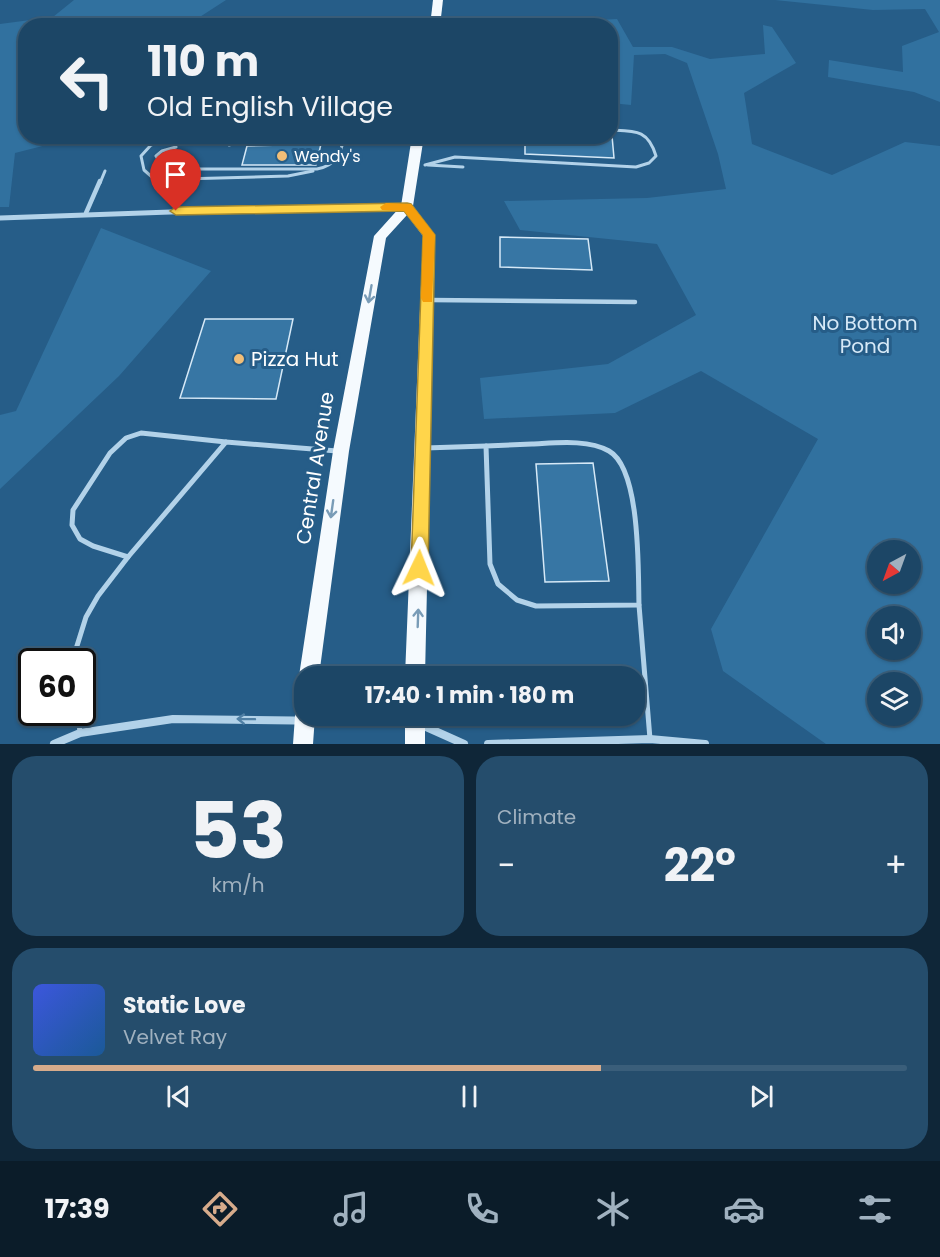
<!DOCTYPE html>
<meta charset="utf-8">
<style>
body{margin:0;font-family:Poppins,sans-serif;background:#254d6c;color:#f1f3f6;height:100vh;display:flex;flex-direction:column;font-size:22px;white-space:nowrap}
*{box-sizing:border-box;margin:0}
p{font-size:20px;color:#a0b1bf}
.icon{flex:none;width:33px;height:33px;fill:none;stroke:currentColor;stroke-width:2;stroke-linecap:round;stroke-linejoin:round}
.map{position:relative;height:744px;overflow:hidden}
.details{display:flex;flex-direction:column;gap:12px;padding:12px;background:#0f2638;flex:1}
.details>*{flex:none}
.banner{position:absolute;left:18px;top:18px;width:600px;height:126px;border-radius:24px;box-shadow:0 2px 4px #0004,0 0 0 2px #3a5e7a;background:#1c4666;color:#f1f3f6;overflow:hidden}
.needle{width:39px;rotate:221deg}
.fabs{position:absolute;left:867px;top:540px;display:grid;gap:12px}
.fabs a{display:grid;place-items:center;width:54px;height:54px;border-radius:50%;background:#1c4666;box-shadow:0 2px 4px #0004,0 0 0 2px #3a5e7a;font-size:30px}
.speed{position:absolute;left:18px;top:648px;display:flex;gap:12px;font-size:30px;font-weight:700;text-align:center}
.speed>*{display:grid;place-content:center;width:78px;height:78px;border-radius:50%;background:#1c4666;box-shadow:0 2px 4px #0004,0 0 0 2px #3a5e7a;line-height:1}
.speed .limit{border:3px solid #111;border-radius:9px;background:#fff;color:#111}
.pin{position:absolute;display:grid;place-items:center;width:51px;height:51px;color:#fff;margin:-62px -26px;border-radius:50% 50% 50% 0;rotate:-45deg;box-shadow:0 0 6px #0007}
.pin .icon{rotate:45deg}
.me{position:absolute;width:66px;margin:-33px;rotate:2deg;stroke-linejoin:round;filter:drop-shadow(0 0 4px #0008)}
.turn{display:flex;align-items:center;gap:21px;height:126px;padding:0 30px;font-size:27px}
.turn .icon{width:78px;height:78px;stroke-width:2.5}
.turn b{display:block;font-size:42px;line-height:51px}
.big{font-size:45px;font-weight:700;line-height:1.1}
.details .card{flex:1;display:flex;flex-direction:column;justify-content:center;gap:9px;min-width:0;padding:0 21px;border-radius:24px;background:#254d6c}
.details .dial{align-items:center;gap:0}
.dial b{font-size:78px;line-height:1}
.song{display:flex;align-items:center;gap:18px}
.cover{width:72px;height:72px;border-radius:9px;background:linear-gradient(135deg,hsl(230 70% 55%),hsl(210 70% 35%))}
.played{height:6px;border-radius:3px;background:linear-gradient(90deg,#d6ab8b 65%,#3a5e7a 65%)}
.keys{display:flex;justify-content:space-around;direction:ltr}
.heat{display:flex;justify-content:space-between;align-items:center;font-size:33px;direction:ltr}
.details .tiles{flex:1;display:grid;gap:12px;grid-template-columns:1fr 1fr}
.card:last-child{grid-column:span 2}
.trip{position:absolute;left:294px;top:666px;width:351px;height:60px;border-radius:24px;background:#1c4666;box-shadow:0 2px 4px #0004,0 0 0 2px #3a5e7a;font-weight:700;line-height:60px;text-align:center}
.menu{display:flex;height:96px;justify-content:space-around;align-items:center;background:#0b1c29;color:#a0b1bf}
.menu .icon{width:42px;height:42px}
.menu .active{color:#d6ab8b}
.menu b{font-size:27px;color:#f1f3f6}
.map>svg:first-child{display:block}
.green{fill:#31719f;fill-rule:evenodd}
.building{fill:#3776a4;stroke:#d6e9f7;stroke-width:1.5}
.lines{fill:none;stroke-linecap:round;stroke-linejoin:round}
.lane-far2{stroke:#b2d2e9;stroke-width:3}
.lane-far1{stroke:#b2d2e9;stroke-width:4.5}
.lane{stroke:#b2d2e9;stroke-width:5}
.street-far1{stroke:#b2d2e9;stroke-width:5}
.street{stroke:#b2d2e9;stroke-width:8}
.primary{fill:#f5fafe;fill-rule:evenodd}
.oneway{stroke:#799cb7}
.oneway2{stroke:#5080a5}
.route{fill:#ffd54a;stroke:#a68a30;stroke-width:1.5}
.slow{fill:#f59e0b}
.poi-dot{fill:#f1be77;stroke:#265d88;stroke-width:2}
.labels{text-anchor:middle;stroke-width:6;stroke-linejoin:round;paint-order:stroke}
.far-poi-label{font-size:16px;fill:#fff;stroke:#265d88;text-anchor:start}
.park-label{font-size:20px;fill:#d6e9f7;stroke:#265d88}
.poi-label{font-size:20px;fill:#fff;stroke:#265d88;text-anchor:start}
.street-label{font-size:20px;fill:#fff;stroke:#265d88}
</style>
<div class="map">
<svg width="940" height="744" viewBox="0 0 940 744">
<rect width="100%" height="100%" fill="#265d88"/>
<g class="green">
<polygon points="74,0 226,0 192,22 166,25 26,26 26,136 78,137 15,153 9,207 0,207 0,24 53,17"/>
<polygon points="775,0 940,0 940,102 914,92 828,77 829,60 903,72 902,46 939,32 925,9 873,10"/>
<path d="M 617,19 L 633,47 L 672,47 L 710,59 L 765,54 L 763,25 L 772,27 L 796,63 L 744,93 L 752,144 L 832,175 L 905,142 L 940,146 L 940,744 L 826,744 L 723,671 L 711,629 L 818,439 L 701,371 L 615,413 L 484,419 L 480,378 L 608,364 L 696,315 L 657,244 L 520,230 L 504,201 L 647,198 L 726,189 L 718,154 L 687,63 L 665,54 L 634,55 L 631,105 L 611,103 L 610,26 L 600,25 L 599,20 ZM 878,550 L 910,550 L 910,584 L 878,584 ZM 910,616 L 910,650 L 878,650 L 878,616 ZM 910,682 L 910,716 L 878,716 L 878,682 Z"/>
<polygon points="101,228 211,271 119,376 0,489 0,415 16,411"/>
</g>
<g class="building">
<polygon points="525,136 612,136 614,158 525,154"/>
<polygon points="321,144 316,165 242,165 247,146"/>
<polygon points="500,237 588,239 592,270 500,267"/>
<polygon points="205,319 293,319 276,399 180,398"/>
<polygon points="593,463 609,581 545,582 536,464"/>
</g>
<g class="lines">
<g class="lane-far2">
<polyline points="229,145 246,140 294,136"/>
<path d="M 176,147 L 162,151 L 156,156 L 162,166 L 178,169 L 317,169 C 337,165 340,154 345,136"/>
<path d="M 425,165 L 455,157 L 636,167 L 649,163 L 656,156 C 648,129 635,131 610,130"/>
<polyline points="428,165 463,167"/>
<polyline points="152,177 144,170 141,156 151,145 164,140"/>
<polyline points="182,179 288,176 313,171"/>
<polyline points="100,183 105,171"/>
</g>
<g class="lane-far1">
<polyline points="86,213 100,181"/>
<polyline points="430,300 635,302"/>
</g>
<g class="lane">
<path d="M 532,444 C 555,443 588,439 609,451 C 641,469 638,572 639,605 L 536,606 L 517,600 L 498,584 L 490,564 L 486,446 Z"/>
<polyline points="425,448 486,446"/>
<polyline points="128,557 93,546 80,539 72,525 73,510 110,453 126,438 141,433 226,442"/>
<polyline points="639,605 650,739"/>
<polyline points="76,662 76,649 86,617 98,596 128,557 226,442 337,451"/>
<polyline points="78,712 80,733"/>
</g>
<polyline class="street-far1" points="0,218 288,208 406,207"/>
<g class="street">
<polyline points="54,744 80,733 173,719 415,722 464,744"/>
<polyline points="488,744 650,739 705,744"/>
</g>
<g class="primary">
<polygon points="433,0 443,0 440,26 430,26"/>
<polygon points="412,136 424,136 413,206 435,235 425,676 405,676 423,236 407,215 386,238 349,451 319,676 304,676 304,684 299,676 333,451 374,236 401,206"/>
<polygon points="304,706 304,716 315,716 313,744 293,744 295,716 298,709"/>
<rect x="405" y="716" width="20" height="28"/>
</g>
</g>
<defs><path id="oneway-shaft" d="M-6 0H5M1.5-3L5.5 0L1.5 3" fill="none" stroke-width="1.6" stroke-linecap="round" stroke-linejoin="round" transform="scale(1.5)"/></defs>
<g class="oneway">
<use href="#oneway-shaft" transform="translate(370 294) rotate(100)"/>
<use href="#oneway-shaft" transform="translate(332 509) rotate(98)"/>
<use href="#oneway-shaft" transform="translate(418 618) rotate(-88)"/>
</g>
<use class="oneway2" href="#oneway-shaft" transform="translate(246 719) rotate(-179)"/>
<polygon class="route" points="407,203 411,204 435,235 428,568 425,574 419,576 414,574 411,568 423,235 404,211 176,215 170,211 176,207"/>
<polygon class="slow" points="386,203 411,204 435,235 432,302 423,302 421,298 423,235 404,211 382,210 380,207"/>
<g class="poi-dot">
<circle cx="282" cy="156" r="6"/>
<circle cx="239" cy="359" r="6"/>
</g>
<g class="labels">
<g class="far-poi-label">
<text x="294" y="162">Wendy's</text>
</g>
<g class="park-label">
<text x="865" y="330">No Bottom<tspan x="865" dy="23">Pond</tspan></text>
</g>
<g class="poi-label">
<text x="251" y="366">Pizza Hut</text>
</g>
<g class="street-label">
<text transform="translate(315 468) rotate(-81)" y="7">Central Avenue</text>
</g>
</g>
</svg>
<div class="fabs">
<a><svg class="needle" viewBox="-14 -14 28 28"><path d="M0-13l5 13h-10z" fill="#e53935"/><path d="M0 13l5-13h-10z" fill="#a0b1bf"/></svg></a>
<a><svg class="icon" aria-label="sound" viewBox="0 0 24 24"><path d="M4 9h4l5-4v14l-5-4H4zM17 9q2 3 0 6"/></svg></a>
<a><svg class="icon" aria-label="layers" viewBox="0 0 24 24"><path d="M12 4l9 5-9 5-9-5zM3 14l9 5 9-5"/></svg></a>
</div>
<div class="speed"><div class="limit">60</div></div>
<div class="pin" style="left:176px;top:211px;background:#d93025"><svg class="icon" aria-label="arrive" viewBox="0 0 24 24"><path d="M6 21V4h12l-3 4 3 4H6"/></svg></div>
<svg class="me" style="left:419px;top:568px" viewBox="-20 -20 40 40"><path d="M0-17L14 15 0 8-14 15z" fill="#ffd54a" stroke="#fff" stroke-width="4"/></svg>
<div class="trip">17:40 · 1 min · 180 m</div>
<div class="banner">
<div class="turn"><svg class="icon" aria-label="left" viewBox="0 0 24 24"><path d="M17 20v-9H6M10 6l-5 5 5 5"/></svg><div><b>110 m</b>Old English Village</div></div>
</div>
</div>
<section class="details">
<div class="tiles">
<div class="card dial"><b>53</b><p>km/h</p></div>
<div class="card"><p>Climate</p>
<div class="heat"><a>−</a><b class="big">22°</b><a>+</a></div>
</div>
<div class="card">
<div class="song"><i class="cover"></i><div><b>Static Love</b><p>Velvet Ray</p></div></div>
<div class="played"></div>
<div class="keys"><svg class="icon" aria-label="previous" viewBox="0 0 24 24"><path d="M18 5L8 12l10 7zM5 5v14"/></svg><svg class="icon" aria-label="pause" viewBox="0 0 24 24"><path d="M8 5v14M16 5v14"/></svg><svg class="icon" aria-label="next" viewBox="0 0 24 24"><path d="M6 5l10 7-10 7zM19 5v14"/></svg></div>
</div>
</div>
</section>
<nav class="menu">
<b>17:39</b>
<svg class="icon active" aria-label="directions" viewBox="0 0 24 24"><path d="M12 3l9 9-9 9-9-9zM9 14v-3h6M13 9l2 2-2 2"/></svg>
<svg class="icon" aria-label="music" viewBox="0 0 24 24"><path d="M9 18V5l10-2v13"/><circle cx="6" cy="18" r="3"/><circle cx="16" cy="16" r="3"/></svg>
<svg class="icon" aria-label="phone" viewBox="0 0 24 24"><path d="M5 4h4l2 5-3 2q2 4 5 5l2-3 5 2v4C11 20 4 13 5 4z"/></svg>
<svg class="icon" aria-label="climate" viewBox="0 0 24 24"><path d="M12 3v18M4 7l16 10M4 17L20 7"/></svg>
<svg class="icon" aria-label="car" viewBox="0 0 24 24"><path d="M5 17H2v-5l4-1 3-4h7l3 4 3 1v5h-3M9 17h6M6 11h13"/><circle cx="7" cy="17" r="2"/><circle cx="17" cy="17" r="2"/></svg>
<svg class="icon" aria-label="filters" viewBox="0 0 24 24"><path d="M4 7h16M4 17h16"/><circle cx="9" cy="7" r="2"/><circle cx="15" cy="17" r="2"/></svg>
</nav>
